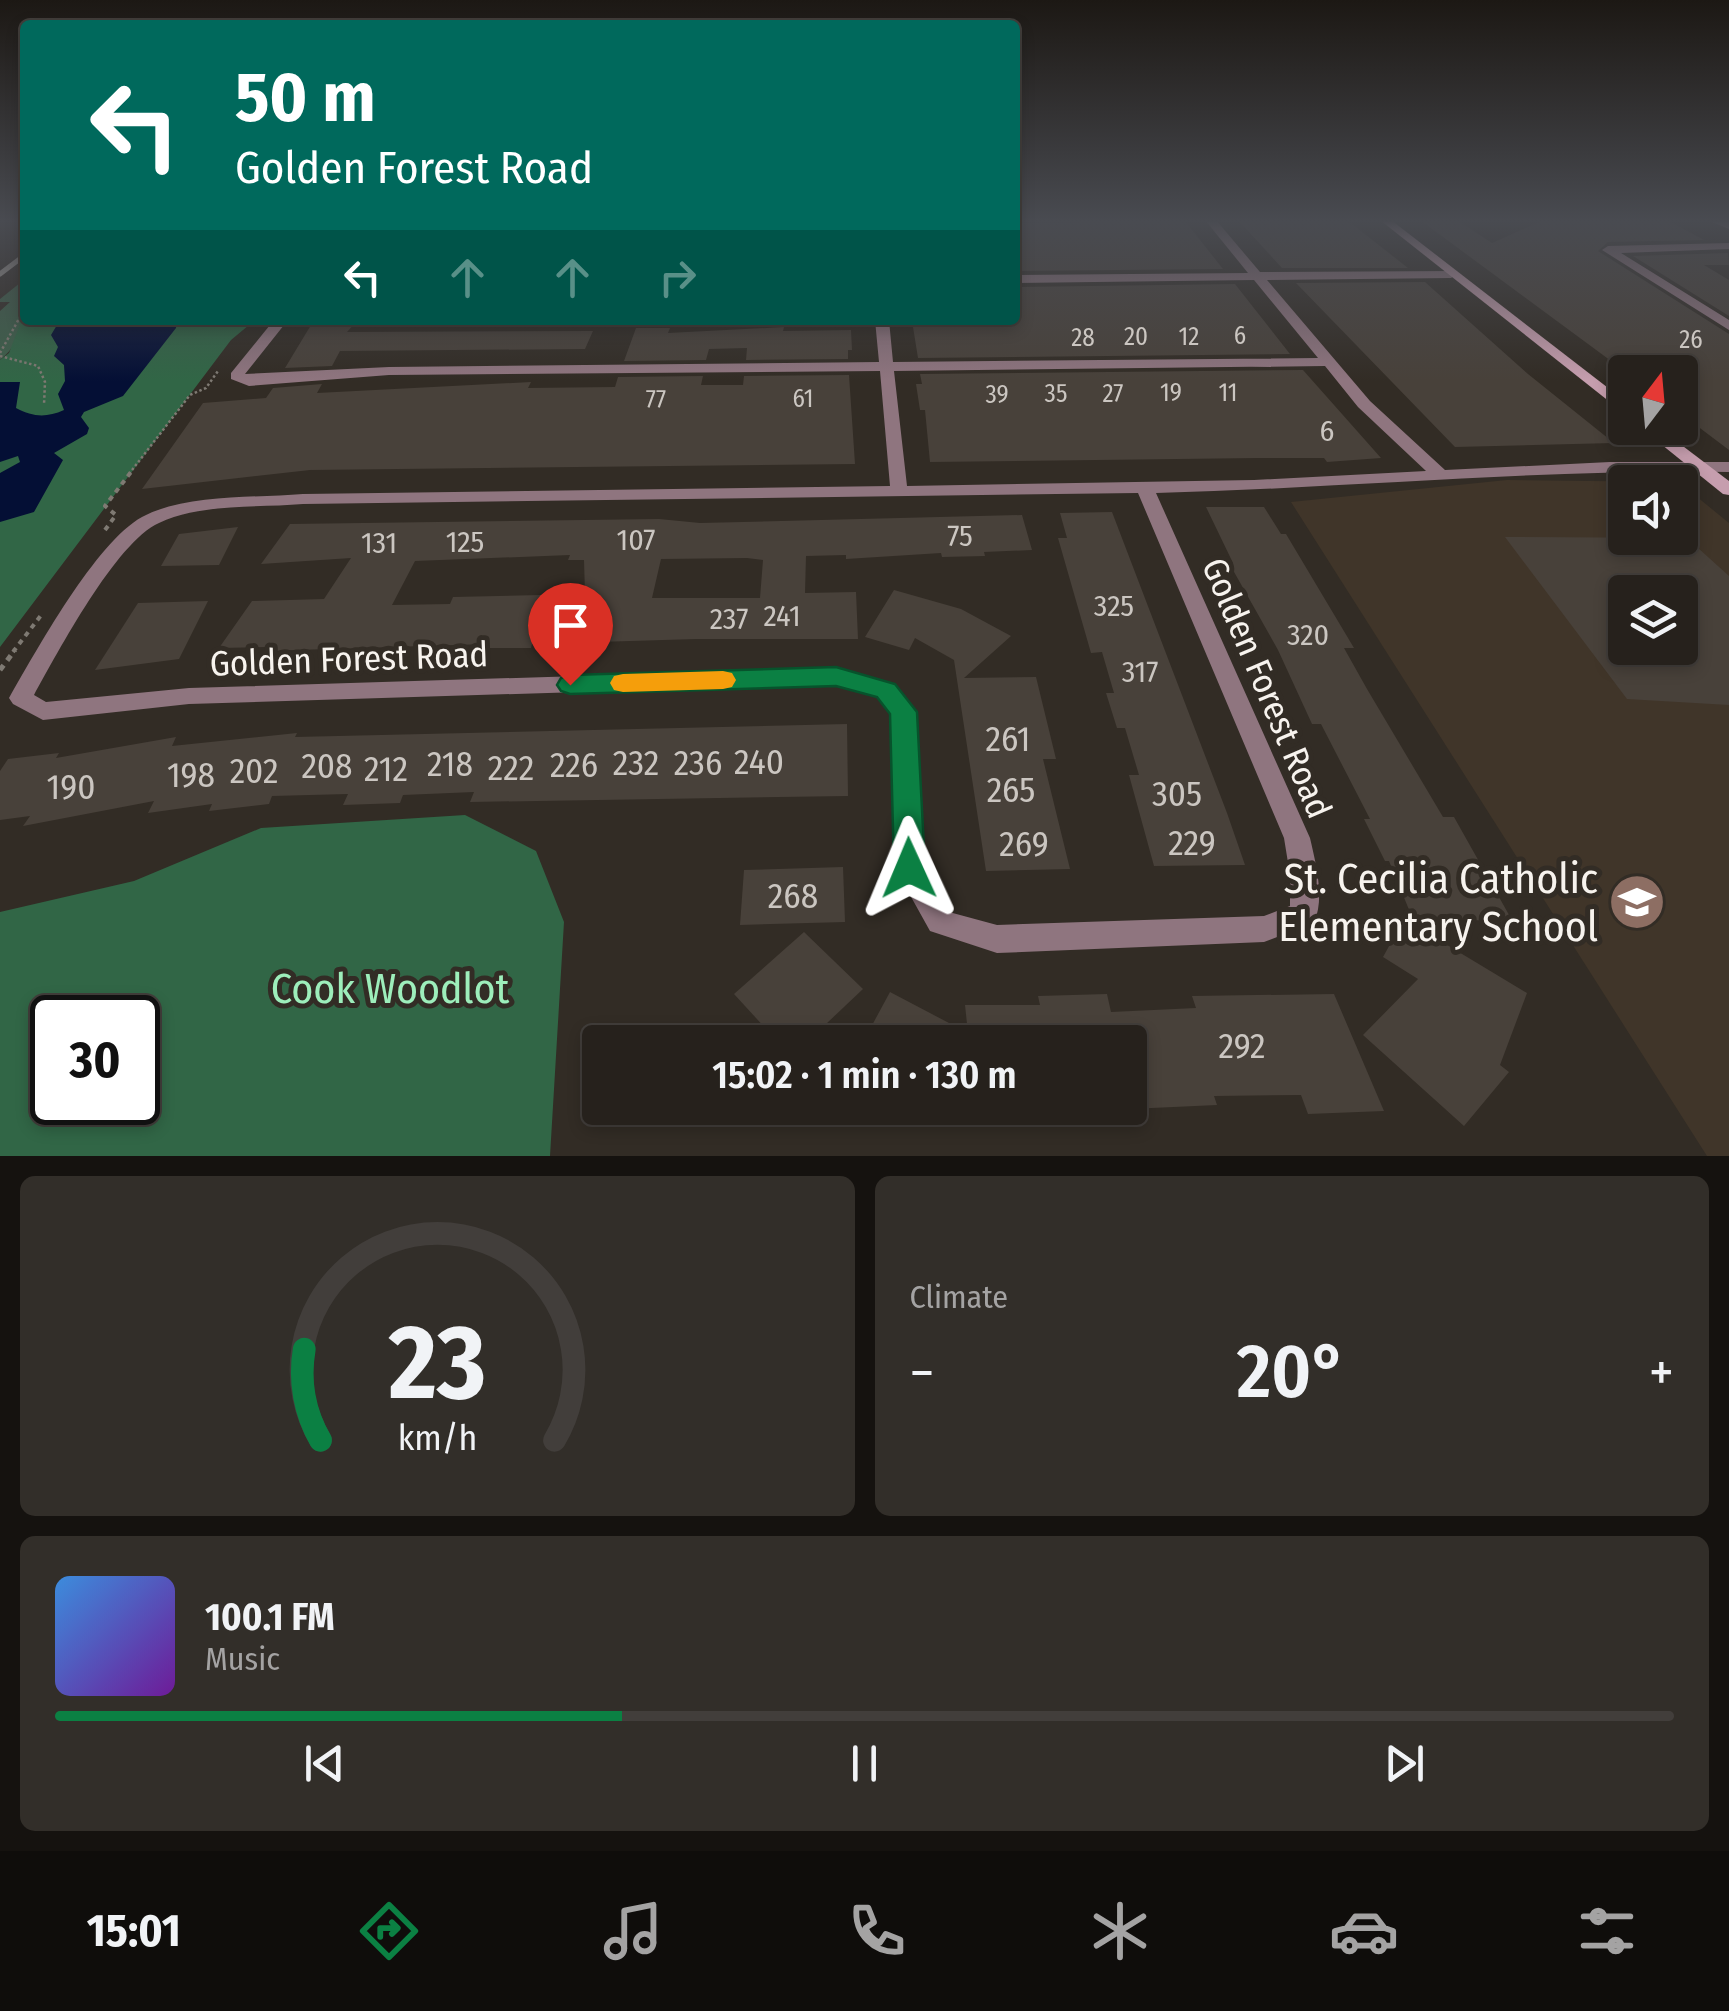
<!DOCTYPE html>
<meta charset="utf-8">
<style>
body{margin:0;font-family:"Fira Sans Condensed",sans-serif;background:#322e29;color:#f1f3f6;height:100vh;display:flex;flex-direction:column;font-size:38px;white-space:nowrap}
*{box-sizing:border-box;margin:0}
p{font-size:32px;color:#a4a3a3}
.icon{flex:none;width:55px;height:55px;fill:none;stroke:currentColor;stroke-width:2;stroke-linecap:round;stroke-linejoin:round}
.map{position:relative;height:1156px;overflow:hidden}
.panel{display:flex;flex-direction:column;gap:20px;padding:20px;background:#15120f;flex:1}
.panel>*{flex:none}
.hud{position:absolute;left:20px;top:20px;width:1000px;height:305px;border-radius:10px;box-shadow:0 5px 15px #0003,0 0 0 2px #423e3b;background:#00695c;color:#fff;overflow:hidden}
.needle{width:65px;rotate:16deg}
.controls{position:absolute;left:1608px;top:355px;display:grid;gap:20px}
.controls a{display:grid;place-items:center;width:90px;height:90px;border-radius:10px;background:#26211c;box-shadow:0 5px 15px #0003,0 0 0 2px #423e3b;font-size:50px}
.speed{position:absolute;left:30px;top:995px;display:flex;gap:20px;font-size:50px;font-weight:700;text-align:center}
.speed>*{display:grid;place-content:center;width:130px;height:130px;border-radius:50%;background:#26211c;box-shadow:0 5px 15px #0003,0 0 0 2px #423e3b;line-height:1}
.speed .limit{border:5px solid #111;border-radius:15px;background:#fff;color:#111}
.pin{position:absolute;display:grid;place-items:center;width:85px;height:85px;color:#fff;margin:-102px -42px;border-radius:50% 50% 50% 0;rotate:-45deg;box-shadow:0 0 10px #0007}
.pin .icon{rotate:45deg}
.me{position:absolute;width:110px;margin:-55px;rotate:359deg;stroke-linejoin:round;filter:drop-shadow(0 0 8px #0008)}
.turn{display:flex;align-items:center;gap:35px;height:210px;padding:0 50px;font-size:45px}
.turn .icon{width:130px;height:130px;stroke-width:2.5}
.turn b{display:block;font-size:70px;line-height:85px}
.lanes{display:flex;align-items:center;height:95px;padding:0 50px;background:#0003;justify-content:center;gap:50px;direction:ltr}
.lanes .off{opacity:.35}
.big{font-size:75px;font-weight:600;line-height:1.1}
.panel .card{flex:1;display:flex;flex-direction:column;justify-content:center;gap:15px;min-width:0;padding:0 35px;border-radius:15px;background:#322e29}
.panel .dial{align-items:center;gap:0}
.dial svg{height:260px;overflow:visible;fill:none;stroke:#423e3b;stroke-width:7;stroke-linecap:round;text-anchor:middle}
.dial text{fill:#f1f3f6;stroke:none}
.song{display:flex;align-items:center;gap:30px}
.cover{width:120px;height:120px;border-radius:15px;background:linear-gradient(135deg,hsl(210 70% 55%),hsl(280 70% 35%))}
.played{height:10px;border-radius:5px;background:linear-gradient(90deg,#0b8043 35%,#423e3b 35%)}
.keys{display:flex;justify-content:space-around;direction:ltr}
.heat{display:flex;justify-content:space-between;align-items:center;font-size:55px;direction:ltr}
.panel .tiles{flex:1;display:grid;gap:20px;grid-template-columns:1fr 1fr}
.card:last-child{grid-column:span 2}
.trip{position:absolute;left:582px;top:1025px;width:565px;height:100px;border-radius:10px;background:#26211c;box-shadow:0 5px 15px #0003,0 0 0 2px #423e3b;font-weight:600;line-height:100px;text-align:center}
.tab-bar{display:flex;height:160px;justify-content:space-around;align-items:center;background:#0f0d0b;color:#a4a3a3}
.tab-bar .icon{width:70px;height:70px}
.tab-bar .active{color:#0b8043}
.tab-bar b{font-size:45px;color:#f1f3f6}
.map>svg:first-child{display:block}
.built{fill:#403529;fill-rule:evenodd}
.green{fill:#3d604a}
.forest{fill:#316646;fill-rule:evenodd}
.water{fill:#040f35}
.building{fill:#48413a;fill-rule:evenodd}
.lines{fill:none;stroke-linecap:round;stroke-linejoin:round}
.path-far2{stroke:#7f7a73;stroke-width:2.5;stroke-dasharray:2.5 2.5;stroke-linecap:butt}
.path-far1{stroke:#7f7a73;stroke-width:4;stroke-dasharray:5 5;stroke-linecap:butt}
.path{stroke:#7f7a73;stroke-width:5;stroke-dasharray:6 6;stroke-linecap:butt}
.street{fill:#8f757f;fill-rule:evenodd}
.secondary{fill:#c69eae;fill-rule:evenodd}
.rail{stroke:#a8a39d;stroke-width:5}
.route{fill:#0b8043;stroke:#07532c;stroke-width:2.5}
.slow{fill:#f59e0b}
.labels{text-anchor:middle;stroke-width:10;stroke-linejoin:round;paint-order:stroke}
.far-number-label{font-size:25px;fill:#cbc6c1}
.number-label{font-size:30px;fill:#cbc6c1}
.street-label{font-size:35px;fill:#f7f3ee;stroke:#322c25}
.near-number-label{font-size:35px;fill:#cbc6c1}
.near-poi-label{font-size:42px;fill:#f7f3ee;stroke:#322c25;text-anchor:end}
.near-park-label{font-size:42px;fill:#9deebb;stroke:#322c25}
</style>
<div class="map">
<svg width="1729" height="1156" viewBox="0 0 1729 1156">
<rect width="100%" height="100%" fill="#322c25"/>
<path class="built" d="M 1507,480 L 1679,482 L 1625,482 L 1625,538 L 1680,538 L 1680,483 L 1729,523 L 1729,1156 L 1707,1156 L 1291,502 ZM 1625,592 L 1680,592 L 1680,648 L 1625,648 Z"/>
<path class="green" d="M 25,279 C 25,309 26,340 0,360 L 0,311 L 10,302 L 0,302 L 0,299 Z"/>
<g class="forest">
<polygon points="25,311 25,320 255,320 231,340 0,647 0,360 9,353"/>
<path d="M 465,815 L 536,851 L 564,922 L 550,1156 L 0,1156 L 0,912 L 134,881 L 261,828 ZM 52,1018 L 138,1018 L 138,1102 L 52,1102 Z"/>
</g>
<path class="water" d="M 60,320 L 177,320 L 176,328 L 123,396 L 84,412 L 81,417 L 89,428 L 87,434 L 54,453 L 63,460 L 34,512 L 0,522 L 0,473 L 20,462 L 18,456 L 0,462 L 0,382 L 20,382 L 16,408 C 33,417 46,418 64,410 L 58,394 L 65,381 L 64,365 L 54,356 L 58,347 L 51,335 Z"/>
<g class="building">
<polygon points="1238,220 1347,220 1408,268 1282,268"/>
<polygon points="1420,220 1457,220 1492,243 1539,222 1669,221 1704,240 1608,242 1598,251 1729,334 1729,450 1680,413 1680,372 1626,372"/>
<polygon points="1185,221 1223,269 1015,271 1015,223"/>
<polygon points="1728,253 1729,265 1704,265 1729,280 1729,316 1633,256"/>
<polygon points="1425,282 1528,374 1614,443 1455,447 1296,283"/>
<polygon points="1235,284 1290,354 918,358 913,327 1015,326 1015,287"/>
<polygon points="314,320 358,320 347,332 593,331 585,349 340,351 332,366 285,368"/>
<polygon points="784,327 783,331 851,330 852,350 848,350 848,359 746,360 747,348 709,349 706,360 624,361 636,328 670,328 668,333"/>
<polygon points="1303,370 1381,458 1327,462 1324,458 1258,458 930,462 925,410 920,410 916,384 922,384 920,374"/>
<polygon points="849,375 855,464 310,470 142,489 203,403 266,398 273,388 322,384 317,393 531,382 528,388 615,387 618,377 703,376 701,385 743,385 744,376"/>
<polygon points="1206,507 1264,507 1281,534 1286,534 1354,648 1344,648 1367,689 1443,817 1454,817 1513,922 1412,917 1389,861 1385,861 1364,819 1370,819 1321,724 1312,724 1278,650 1229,563 1233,563"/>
<polygon points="1112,512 1227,813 1245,865 1154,866 1129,775 1139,775 1125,728 1117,728 1106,693 1114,693 1102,652 1091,653 1058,538 1067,538 1060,513"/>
<path d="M 1022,515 L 1032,550 L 984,552 L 985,556 L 942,557 L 941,553 L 846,559 L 846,555 L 806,556 L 805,593 L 856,592 L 858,639 L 696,639 L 532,644 L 531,648 L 484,648 L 486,644 L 265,651 L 268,647 L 219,648 L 252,601 L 324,599 L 351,558 L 261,564 L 290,524 L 659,519 L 700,523 ZM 570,555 L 568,560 L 584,560 L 585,594 L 453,597 L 450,604 L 392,605 L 415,561 ZM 747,558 L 763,560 L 760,598 L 652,598 L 661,559 Z"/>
<polygon points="238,527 219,565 161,566 179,534"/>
<path d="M 1505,537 L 1687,538 L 1729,576 L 1729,705 L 1627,699 ZM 1625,592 L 1680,592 L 1680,648 L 1625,648 Z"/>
<polygon points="894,590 961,609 1011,636 964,678 1036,677 1056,759 1043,759 1070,869 986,871 954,660 915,638 909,650 865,637"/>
<polygon points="208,601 179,659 95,670 138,603"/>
<polygon points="847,724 848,796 470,802 474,792 403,795 400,803 343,805 348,794 272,796 269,804 209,811 212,804 148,813 154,801 23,826 30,816 0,820 0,771 8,759 59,753 56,758 176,737 172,746 297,733 295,737"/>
<polygon points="843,867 845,922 740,925 744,870"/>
<polygon points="1404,919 1527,993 1500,1065 1509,1072 1464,1126 1363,1035 1418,979 1383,957"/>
<polygon points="804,932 863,989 807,1042 778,1042 734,994"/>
<polygon points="890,992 968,1033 965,1005 1040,1005 1038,996 1107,994 1111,1012 1196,1008 1192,996 1334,994 1384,1111 1308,1114 1301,1095 1214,1096 1217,1105 1130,1109 1130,1042 863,1042"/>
</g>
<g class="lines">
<g class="path-far2">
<polyline points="25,292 25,297"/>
<polyline points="0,353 25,308"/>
<polyline points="0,356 38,366 45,382 44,405"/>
<polyline points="129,474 190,395 206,388 218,371"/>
</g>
<g class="path-far1">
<polyline points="105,530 116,515 105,506 131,472"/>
<polyline points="13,652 42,614"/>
</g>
<polyline class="path" points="0,670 15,650"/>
<g class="street">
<path d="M 1205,220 L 1216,220 L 1260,272 L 1455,271 L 1457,274 L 1451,278 L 1267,280 L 1370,401 L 1445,470 L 1610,462 L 1729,462 L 1729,472 C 1538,469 1347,488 1156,493 L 1310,838 C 1316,864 1325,898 1314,923 L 1264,942 L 997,953 L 930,931 L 895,868 L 891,714 L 878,696 L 837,684 L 189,704 L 43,720 L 13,704 L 9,698 C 36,651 96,542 142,517 C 184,494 256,498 303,494 L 890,486 L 880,371 L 389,375 L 249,386 L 231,379 L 231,373 L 274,320 L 288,320 L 245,374 L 389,367 L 879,362 L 875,320 L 889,320 L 893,362 L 1318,358 L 1254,280 L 1015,283 L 1015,275 L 1248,273 ZM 1325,366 L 1358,407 L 1426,471 L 1254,480 L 907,486 L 894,371 ZM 1138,493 L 1284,838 L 1290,875 L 1290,906 L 1264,916 L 997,925 L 949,912 L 923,866 L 915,712 L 894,684 L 837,668 L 189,688 L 46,702 L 34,695 C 58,652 116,542 159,523 C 201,503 258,508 303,504 Z"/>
<polygon points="1711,220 1729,222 1729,229 1712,222"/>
<polygon points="1729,243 1729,249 1621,253 1729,320 1729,330 1602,250 1608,246"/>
</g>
<g class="secondary">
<polygon points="1380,220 1391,220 1625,401 1625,414"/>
<polygon points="1641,428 1659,428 1729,481 1729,495 1723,494"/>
</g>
<polyline class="rail" points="0,274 25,255"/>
</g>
<linearGradient id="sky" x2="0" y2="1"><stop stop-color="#1c1814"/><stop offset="0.58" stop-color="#494b51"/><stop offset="1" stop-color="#494b51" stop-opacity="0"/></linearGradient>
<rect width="1729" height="381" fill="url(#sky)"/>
<polygon class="route" points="836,667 895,684 917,712 925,868 920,878 909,882 898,878 894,868 890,714 877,697 836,686 570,694 561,691 557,685 561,678 570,675"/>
<polygon class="slow" points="723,671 732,673 736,680 732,687 723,689 623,692 614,690 610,683 614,676 623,674"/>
<defs>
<g id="school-disc" transform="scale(2.875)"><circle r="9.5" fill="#8d6e63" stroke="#322c25"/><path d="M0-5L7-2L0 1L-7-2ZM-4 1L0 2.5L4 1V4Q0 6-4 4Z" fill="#fff"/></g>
</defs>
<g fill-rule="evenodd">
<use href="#school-disc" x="1637" y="902"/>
</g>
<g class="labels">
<g class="far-number-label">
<text x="1240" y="344">6</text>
<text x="1136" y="345">20</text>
<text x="1189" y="345">12</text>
<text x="1083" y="346">28</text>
<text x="1691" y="348">26</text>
<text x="1171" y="401">19</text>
<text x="1228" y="401">11</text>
<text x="1056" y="402">35</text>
<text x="1113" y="402">27</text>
<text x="997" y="403">39</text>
<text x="803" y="407">61</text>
<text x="656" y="408">77</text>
</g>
<g class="number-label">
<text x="1327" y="441">6</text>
<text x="960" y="546">75</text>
<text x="636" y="550">107</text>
<text x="465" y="552">125</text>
<text x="379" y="553">131</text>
<text x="1114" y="616">325</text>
<text x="782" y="626">241</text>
<text x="729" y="629">237</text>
<text x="1308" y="645">320</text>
<text x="1140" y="682">317</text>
</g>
<g class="street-label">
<text transform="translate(349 659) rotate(-2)" y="12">Golden Forest Road</text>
<text transform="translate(1267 688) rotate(67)" y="12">Golden Forest Road</text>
</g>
<g class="near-number-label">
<text x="1008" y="751">261</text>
<text x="759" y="774">240</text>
<text x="636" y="775">232</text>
<text x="698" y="775">236</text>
<text x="450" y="776">218</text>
<text x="574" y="777">226</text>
<text x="327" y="778">208</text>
<text x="511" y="780">222</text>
<text x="386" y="781">212</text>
<text x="254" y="783">202</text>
<text x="191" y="787">198</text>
<text x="71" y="799">190</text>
<text x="1011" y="802">265</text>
<text x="1177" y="806">305</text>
<text x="1192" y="855">229</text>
<text x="1024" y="856">269</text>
<text x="793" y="908">268</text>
<text x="1242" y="1058">292</text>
</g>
<g class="near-poi-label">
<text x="1598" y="893">St. Cecilia Catholic<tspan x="1598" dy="48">Elementary School</tspan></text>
</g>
<g class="near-park-label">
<text x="390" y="1003">Cook Woodlot</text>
</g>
</g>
</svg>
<div class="controls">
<a><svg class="needle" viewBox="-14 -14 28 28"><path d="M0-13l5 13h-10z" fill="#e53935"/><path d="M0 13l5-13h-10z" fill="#a4a3a3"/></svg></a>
<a><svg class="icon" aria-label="sound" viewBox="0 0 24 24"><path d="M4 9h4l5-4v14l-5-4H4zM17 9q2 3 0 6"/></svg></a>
<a><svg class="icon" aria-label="layers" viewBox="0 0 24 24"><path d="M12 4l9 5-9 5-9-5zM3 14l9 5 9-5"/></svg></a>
</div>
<div class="speed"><div class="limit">30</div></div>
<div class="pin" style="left:570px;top:685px;background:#d93025"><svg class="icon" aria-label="arrive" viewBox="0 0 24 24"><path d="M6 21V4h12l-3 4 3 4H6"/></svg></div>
<svg class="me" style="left:909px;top:868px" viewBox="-20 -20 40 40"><path d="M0-17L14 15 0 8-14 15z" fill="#0b8043" stroke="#fff" stroke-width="4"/></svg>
<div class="trip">15:02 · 1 min · 130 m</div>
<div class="hud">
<div class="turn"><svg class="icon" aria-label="left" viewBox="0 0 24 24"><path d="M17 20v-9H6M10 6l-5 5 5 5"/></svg><div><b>50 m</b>Golden Forest Road</div></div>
<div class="lanes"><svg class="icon" aria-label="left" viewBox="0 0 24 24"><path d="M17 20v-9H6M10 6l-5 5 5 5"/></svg><svg class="icon off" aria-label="ahead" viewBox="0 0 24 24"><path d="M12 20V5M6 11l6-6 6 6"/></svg><svg class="icon off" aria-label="ahead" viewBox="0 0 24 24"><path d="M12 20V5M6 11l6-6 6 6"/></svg><svg class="icon off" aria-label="right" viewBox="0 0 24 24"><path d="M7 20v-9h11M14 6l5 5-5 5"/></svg></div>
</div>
</div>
<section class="panel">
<div class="tiles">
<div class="card dial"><svg viewBox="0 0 100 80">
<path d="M14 69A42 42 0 1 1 86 69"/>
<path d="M14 69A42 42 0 0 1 9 41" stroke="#0b8043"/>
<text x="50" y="56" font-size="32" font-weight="700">23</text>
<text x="50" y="72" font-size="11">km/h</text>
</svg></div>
<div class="card"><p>Climate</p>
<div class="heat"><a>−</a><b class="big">20°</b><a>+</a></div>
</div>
<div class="card">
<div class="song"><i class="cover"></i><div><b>100.1 FM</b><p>Music</p></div></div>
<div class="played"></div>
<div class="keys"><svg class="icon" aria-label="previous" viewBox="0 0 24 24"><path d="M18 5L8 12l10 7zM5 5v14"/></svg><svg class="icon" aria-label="pause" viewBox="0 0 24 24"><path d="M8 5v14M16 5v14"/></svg><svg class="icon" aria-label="next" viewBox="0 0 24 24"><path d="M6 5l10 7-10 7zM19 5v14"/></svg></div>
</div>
</div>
</section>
<nav class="tab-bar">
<b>15:01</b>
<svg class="icon active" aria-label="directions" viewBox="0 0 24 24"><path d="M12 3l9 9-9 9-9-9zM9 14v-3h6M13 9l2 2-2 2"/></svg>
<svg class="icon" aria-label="music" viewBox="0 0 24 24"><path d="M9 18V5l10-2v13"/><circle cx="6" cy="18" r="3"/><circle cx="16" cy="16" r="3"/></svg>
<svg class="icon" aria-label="phone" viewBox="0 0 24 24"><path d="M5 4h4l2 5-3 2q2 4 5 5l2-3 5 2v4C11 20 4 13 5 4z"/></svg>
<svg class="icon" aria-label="climate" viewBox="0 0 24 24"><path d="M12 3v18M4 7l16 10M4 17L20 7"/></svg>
<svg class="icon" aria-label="car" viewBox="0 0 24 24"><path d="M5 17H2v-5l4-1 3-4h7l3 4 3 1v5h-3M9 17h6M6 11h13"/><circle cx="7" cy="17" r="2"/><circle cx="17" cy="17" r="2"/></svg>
<svg class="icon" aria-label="filters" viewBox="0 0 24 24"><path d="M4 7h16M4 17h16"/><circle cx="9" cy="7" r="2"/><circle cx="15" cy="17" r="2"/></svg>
</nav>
